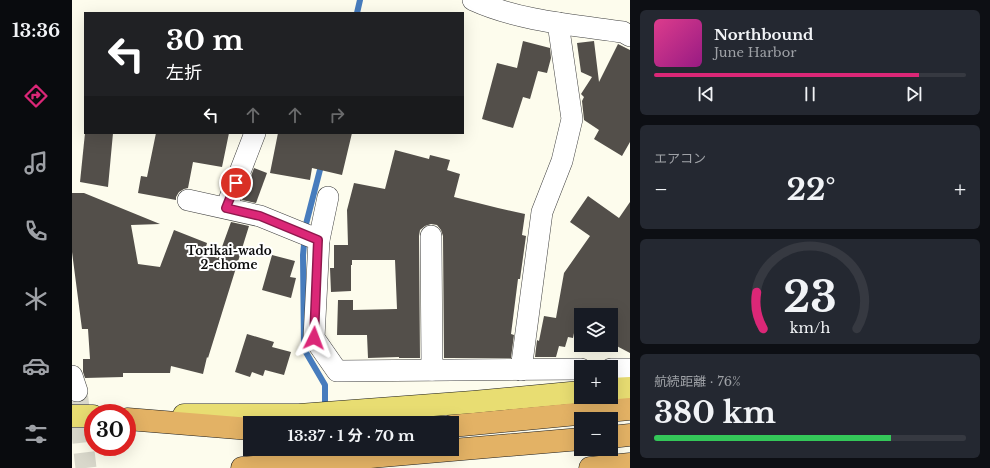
<!DOCTYPE html>
<html lang="ja">
<meta charset="utf-8">
<style>
body{margin:0;font-family:"Libre Baskerville","Noto Sans JP",serif;background:#242831;color:#f1f3f6;height:100vh;display:flex;flex-direction:column;font-size:15px;white-space:nowrap}
*{box-sizing:border-box;margin:0}
p{font-size:13px;color:#9ea1a6}
.icon{flex:none;width:22px;height:22px;fill:none;stroke:currentColor;stroke-width:2;stroke-linecap:round;stroke-linejoin:round}
.map{position:relative;flex:1;overflow:hidden}
.drawer{display:flex;flex-direction:column;gap:10px;padding:10px;background:#0d0f14;width:360px}
.drawer>*{flex:none}
.banner{position:absolute;left:12px;top:12px;width:380px;height:122px;border-radius:0px;box-shadow:0 4px 16px #0002;background:#202124;color:#fff;overflow:hidden}
.buttons{position:absolute;left:502px;top:308px;display:grid;gap:8px}
.buttons a{display:grid;place-items:center;width:44px;height:44px;border-radius:0px;background:#171b24;box-shadow:0 4px 16px #0002;font-size:20px}
.speed{position:absolute;left:12px;top:404px;display:flex;gap:8px;font-size:20px;font-weight:700;text-align:center}
.speed>*{display:grid;place-content:center;width:52px;height:52px;border-radius:50%;background:#171b24;box-shadow:0 4px 16px #0002;line-height:1}
.speed .limit{border:6px solid #d22;background:#fff;color:#111}
.pin{position:absolute;display:grid;place-items:center;width:34px;height:34px;color:#fff;margin:-17px;border:2px solid #fff;border-radius:50%;box-shadow:0 1px 4px #0007}
.me{position:absolute;width:44px;margin:-22px;rotate:3deg;stroke-linejoin:round;filter:drop-shadow(0 0 3px #0008)}
.turn{display:flex;align-items:center;gap:14px;height:84px;padding:0 16px;font-size:18px}
.turn .icon{width:52px;height:52px;stroke-width:2.5}
.turn b{display:block;font-size:28px;line-height:34px}
.lanes{display:flex;align-items:center;height:38px;padding:0 16px;background:#0003;justify-content:center;gap:20px;direction:ltr}
.lanes .off{opacity:.35}
.big{font-size:30px;font-weight:700;line-height:1.1}
.drawer .tile{flex:1;display:flex;flex-direction:column;justify-content:center;gap:6px;min-width:0;padding:0 14px;border-radius:6px;background:#242831}
.drawer .dial{align-items:center;gap:0}
.dial svg{height:104px;overflow:visible;fill:none;stroke:#363941;stroke-width:7;stroke-linecap:round;text-anchor:middle}
.dial text{fill:#f1f3f6;stroke:none}
.song{display:flex;align-items:center;gap:12px}
.cover{width:48px;height:48px;border-radius:6px;background:linear-gradient(135deg,hsl(330 70% 55%),hsl(310 70% 35%))}
.played{height:4px;border-radius:2px;background:linear-gradient(90deg,#db2777 85%,#363941 85%)}
.keys{display:flex;justify-content:space-around;direction:ltr}
.heat{display:flex;justify-content:space-between;align-items:center;font-size:22px;direction:ltr}
.charge{height:6px;border-radius:3px;background:linear-gradient(90deg,#34c759 76%,#363941 0)}
.trip{position:absolute;left:171px;top:416px;width:216px;height:40px;border-radius:0px;background:#171b24;box-shadow:0 4px 16px #0002;font-weight:700;line-height:40px;text-align:center}
main{display:flex;flex:1;min-height:0}
.tabs{display:flex;flex-direction:column;width:72px;justify-content:space-around;align-items:center;background:#090b0e;color:#9ea1a6}
.tabs .icon{width:28px;height:28px}
.tabs .current{color:#db2777}
.tabs b{font-size:18px;color:#f1f3f6}
.map>svg:first-child{display:block}
.lines{fill:none;stroke-linecap:round;stroke-linejoin:round}
.stream{stroke:#477cbd;stroke-width:6}
.building{fill:#534f4a}
.street-tunnel{stroke:#d9d8cb;stroke-width:21;stroke-dasharray:21 10;stroke-linecap:butt}
.street-casing{stroke:#3f3f3f;stroke-width:22}
.primary-casing{stroke:#1d1d1d;stroke-width:23}
.highway-casing{stroke:#1d1d1d;stroke-width:23}
.street{stroke:#fff;stroke-width:21}
.primary{stroke:#e8dd72;stroke-width:22}
.highway{stroke:#e3b265;stroke-width:22}
.route-casing{stroke:#8e194d;stroke-width:10}
.route{stroke:#db2777;stroke-width:7}
.labels{text-anchor:middle;stroke-width:4;stroke-linejoin:round;paint-order:stroke}
.neighbourhood-label{font-size:12px;font-weight:bold;fill:#0c0c0c;stroke:#fff}
</style>
<main>
<nav class="tabs">
<b>13:36</b>
<svg class="icon current" aria-label="directions" viewBox="0 0 24 24"><path d="M12 3l9 9-9 9-9-9zM9 14v-3h6M13 9l2 2-2 2"/></svg>
<svg class="icon" aria-label="music" viewBox="0 0 24 24"><path d="M9 18V5l10-2v13"/><circle cx="6" cy="18" r="3"/><circle cx="16" cy="16" r="3"/></svg>
<svg class="icon" aria-label="phone" viewBox="0 0 24 24"><path d="M5 4h4l2 5-3 2q2 4 5 5l2-3 5 2v4C11 20 4 13 5 4z"/></svg>
<svg class="icon" aria-label="climate" viewBox="0 0 24 24"><path d="M12 3v18M4 7l16 10M4 17L20 7"/></svg>
<svg class="icon" aria-label="car" viewBox="0 0 24 24"><path d="M5 17H2v-5l4-1 3-4h7l3 4 3 1v5h-3M9 17h6M6 11h13"/><circle cx="7" cy="17" r="2"/><circle cx="17" cy="17" r="2"/></svg>
<svg class="icon" aria-label="filters" viewBox="0 0 24 24"><path d="M4 7h16M4 17h16"/><circle cx="9" cy="7" r="2"/><circle cx="15" cy="17" r="2"/></svg>
</nav>
<div class="map">
<svg width="558" height="468" viewBox="0 0 558 468">
<rect width="100%" height="100%" fill="#fdfced"/>
<g class="lines">
<g class="stream">
<polyline points="285,13 288,0"/>
<polyline points="250,162 234,224 231,255 232,349 253,385 253,409"/>
</g>
</g>
<g class="building">
<polygon points="451,41 478,48 479,58 475,73 466,71 458,99 451,97 441,128 410,119 425,63 445,68"/>
<polygon points="522,41 527,82 546,44 558,50 558,142 550,156 522,139 527,130 512,120 510,101 512,97 509,94 520,77 509,72 505,43"/>
<polygon points="13,133 41,133 36,187 8,182"/>
<polygon points="84,133 157,133 150,167 121,162 116,188 112,189 107,192 104,197 104,200 66,193 69,176 75,177"/>
<polygon points="206,133 280,133 270,175 240,168 238,180 198,173"/>
<polygon points="323,150 357,159 358,155 378,160 375,170 388,174 382,197 426,208 453,214 450,235 454,236 448,279 446,279 439,334 442,335 439,358 372,358 371,236 369,230 365,225 359,224 353,226 348,230 347,236 348,358 327,358 327,357 296,358 295,335 265,335 266,300 281,300 281,310 325,309 323,260 280,260 280,265 279,265 279,291 259,292 258,268 262,268 262,245 276,245 275,210 282,183 313,189"/>
<polygon points="182,168 195,173 184,203 170,200"/>
<polygon points="0,193 12,193 88,224 59,225 66,264 88,267 102,230 135,243 132,254 146,258 159,222 177,226 136,358 135,357 131,374 99,366 98,373 51,373 51,377 13,378 11,372 11,359 18,359 16,329 10,329 0,252"/>
<polygon points="516,196 547,218 558,202 558,353 539,343 539,315 509,315 509,319 505,318 501,338 496,337 493,347 487,346 484,357 463,357 465,340 467,341 472,316 484,318 492,273 518,236 498,222"/>
<polygon points="200,255 223,261 218,277 224,278 219,298 190,290"/>
<polygon points="175,334 202,342 200,347 219,352 212,375 193,370 191,376 180,372 178,377 163,372"/>
</g>
<g class="lines">
<polyline class="street-tunnel" points="5,391 14,468"/>
<g class="street-casing">
<g id="street">
<path d="M 401,0 C 447,21 501,25 551,32 L 558,36"/>
<polyline points="256,197 247,240 242,338 265,371 509,369"/>
<polyline points="116,200 188,216 247,240"/>
<polyline points="154,208 183,133"/>
<polyline points="359,236 360,370"/>
<polyline points="539,369 558,369"/>
<polyline points="449,370 470,212 490,161 500,119 486,23"/>
<polyline points="0,376 5,391"/>
</g>
</g>
<g class="primary-casing">
<g id="primary">
<polyline points="539,389 558,388"/>
<polyline points="112,415 227,415 401,402 509,392"/>
<polyline points="0,416 21,416"/>
</g>
</g>
<g class="highway-casing">
<g id="highway">
<polyline points="55,419 178,429"/>
<polyline points="380,426 558,409"/>
<polyline points="539,437 558,435"/>
<polyline points="170,468 509,439"/>
<polyline points="518,468 558,464"/>
</g>
</g>
<use href="#street" class="street"/>
<use href="#primary" class="primary"/>
<use href="#highway" class="highway"/>
</g>
<g class="lines">
<g class="route-casing">
<polyline id="route" points="164,183 154,208 188,216 246,240 242,338"/>
</g>
<use href="#route" class="route"/>
</g>
<g class="labels">
<g class="neighbourhood-label">
<text x="157" y="255">Torikai-wado<tspan x="157" dy="14">2-chome</tspan></text>
</g>
</g>
</svg>
<div class="buttons">
<a><svg class="icon" aria-label="layers" viewBox="0 0 24 24"><path d="M12 4l9 5-9 5-9-5zM3 14l9 5 9-5"/></svg></a>
<a>+</a>
<a>−</a>
</div>
<div class="speed"><div class="limit">30</div></div>
<div class="pin" style="left:164px;top:183px;background:#d93025"><svg class="icon" aria-label="arrive" viewBox="0 0 24 24"><path d="M6 21V4h12l-3 4 3 4H6"/></svg></div>
<svg class="me" style="left:242px;top:338px" viewBox="-20 -20 40 40"><path d="M0-17L14 15 0 8-14 15z" fill="#db2777" stroke="#fff" stroke-width="4"/></svg>
<div class="trip">13:37 · 1 分 · 70 m</div>
<div class="banner">
<div class="turn"><svg class="icon" aria-label="left" viewBox="0 0 24 24"><path d="M17 20v-9H6M10 6l-5 5 5 5"/></svg><div><b>30 m</b>左折</div></div>
<div class="lanes"><svg class="icon" aria-label="left" viewBox="0 0 24 24"><path d="M17 20v-9H6M10 6l-5 5 5 5"/></svg><svg class="icon off" aria-label="ahead" viewBox="0 0 24 24"><path d="M12 20V5M6 11l6-6 6 6"/></svg><svg class="icon off" aria-label="ahead" viewBox="0 0 24 24"><path d="M12 20V5M6 11l6-6 6 6"/></svg><svg class="icon off" aria-label="right" viewBox="0 0 24 24"><path d="M7 20v-9h11M14 6l5 5-5 5"/></svg></div>
</div>
</div>
<section class="drawer">
<div class="tile">
<div class="song"><i class="cover"></i><div><b>Northbound</b><p>June Harbor</p></div></div>
<div class="played"></div>
<div class="keys"><svg class="icon" aria-label="previous" viewBox="0 0 24 24"><path d="M18 5L8 12l10 7zM5 5v14"/></svg><svg class="icon" aria-label="pause" viewBox="0 0 24 24"><path d="M8 5v14M16 5v14"/></svg><svg class="icon" aria-label="next" viewBox="0 0 24 24"><path d="M6 5l10 7-10 7zM19 5v14"/></svg></div>
</div>
<div class="tile"><p>エアコン</p>
<div class="heat"><a>−</a><b class="big">22°</b><a>+</a></div>
</div>
<div class="tile dial"><svg viewBox="0 0 100 80">
<path d="M14 69A42 42 0 1 1 86 69"/>
<path d="M14 69A42 42 0 0 1 9 41" stroke="#db2777"/>
<text x="50" y="56" font-size="32" font-weight="700">23</text>
<text x="50" y="72" font-size="11">km/h</text>
</svg></div>
<div class="tile"><p>航続距離 · 76%</p><b class="big">380 km</b><div class="charge"></div></div>
</section>
</main>
